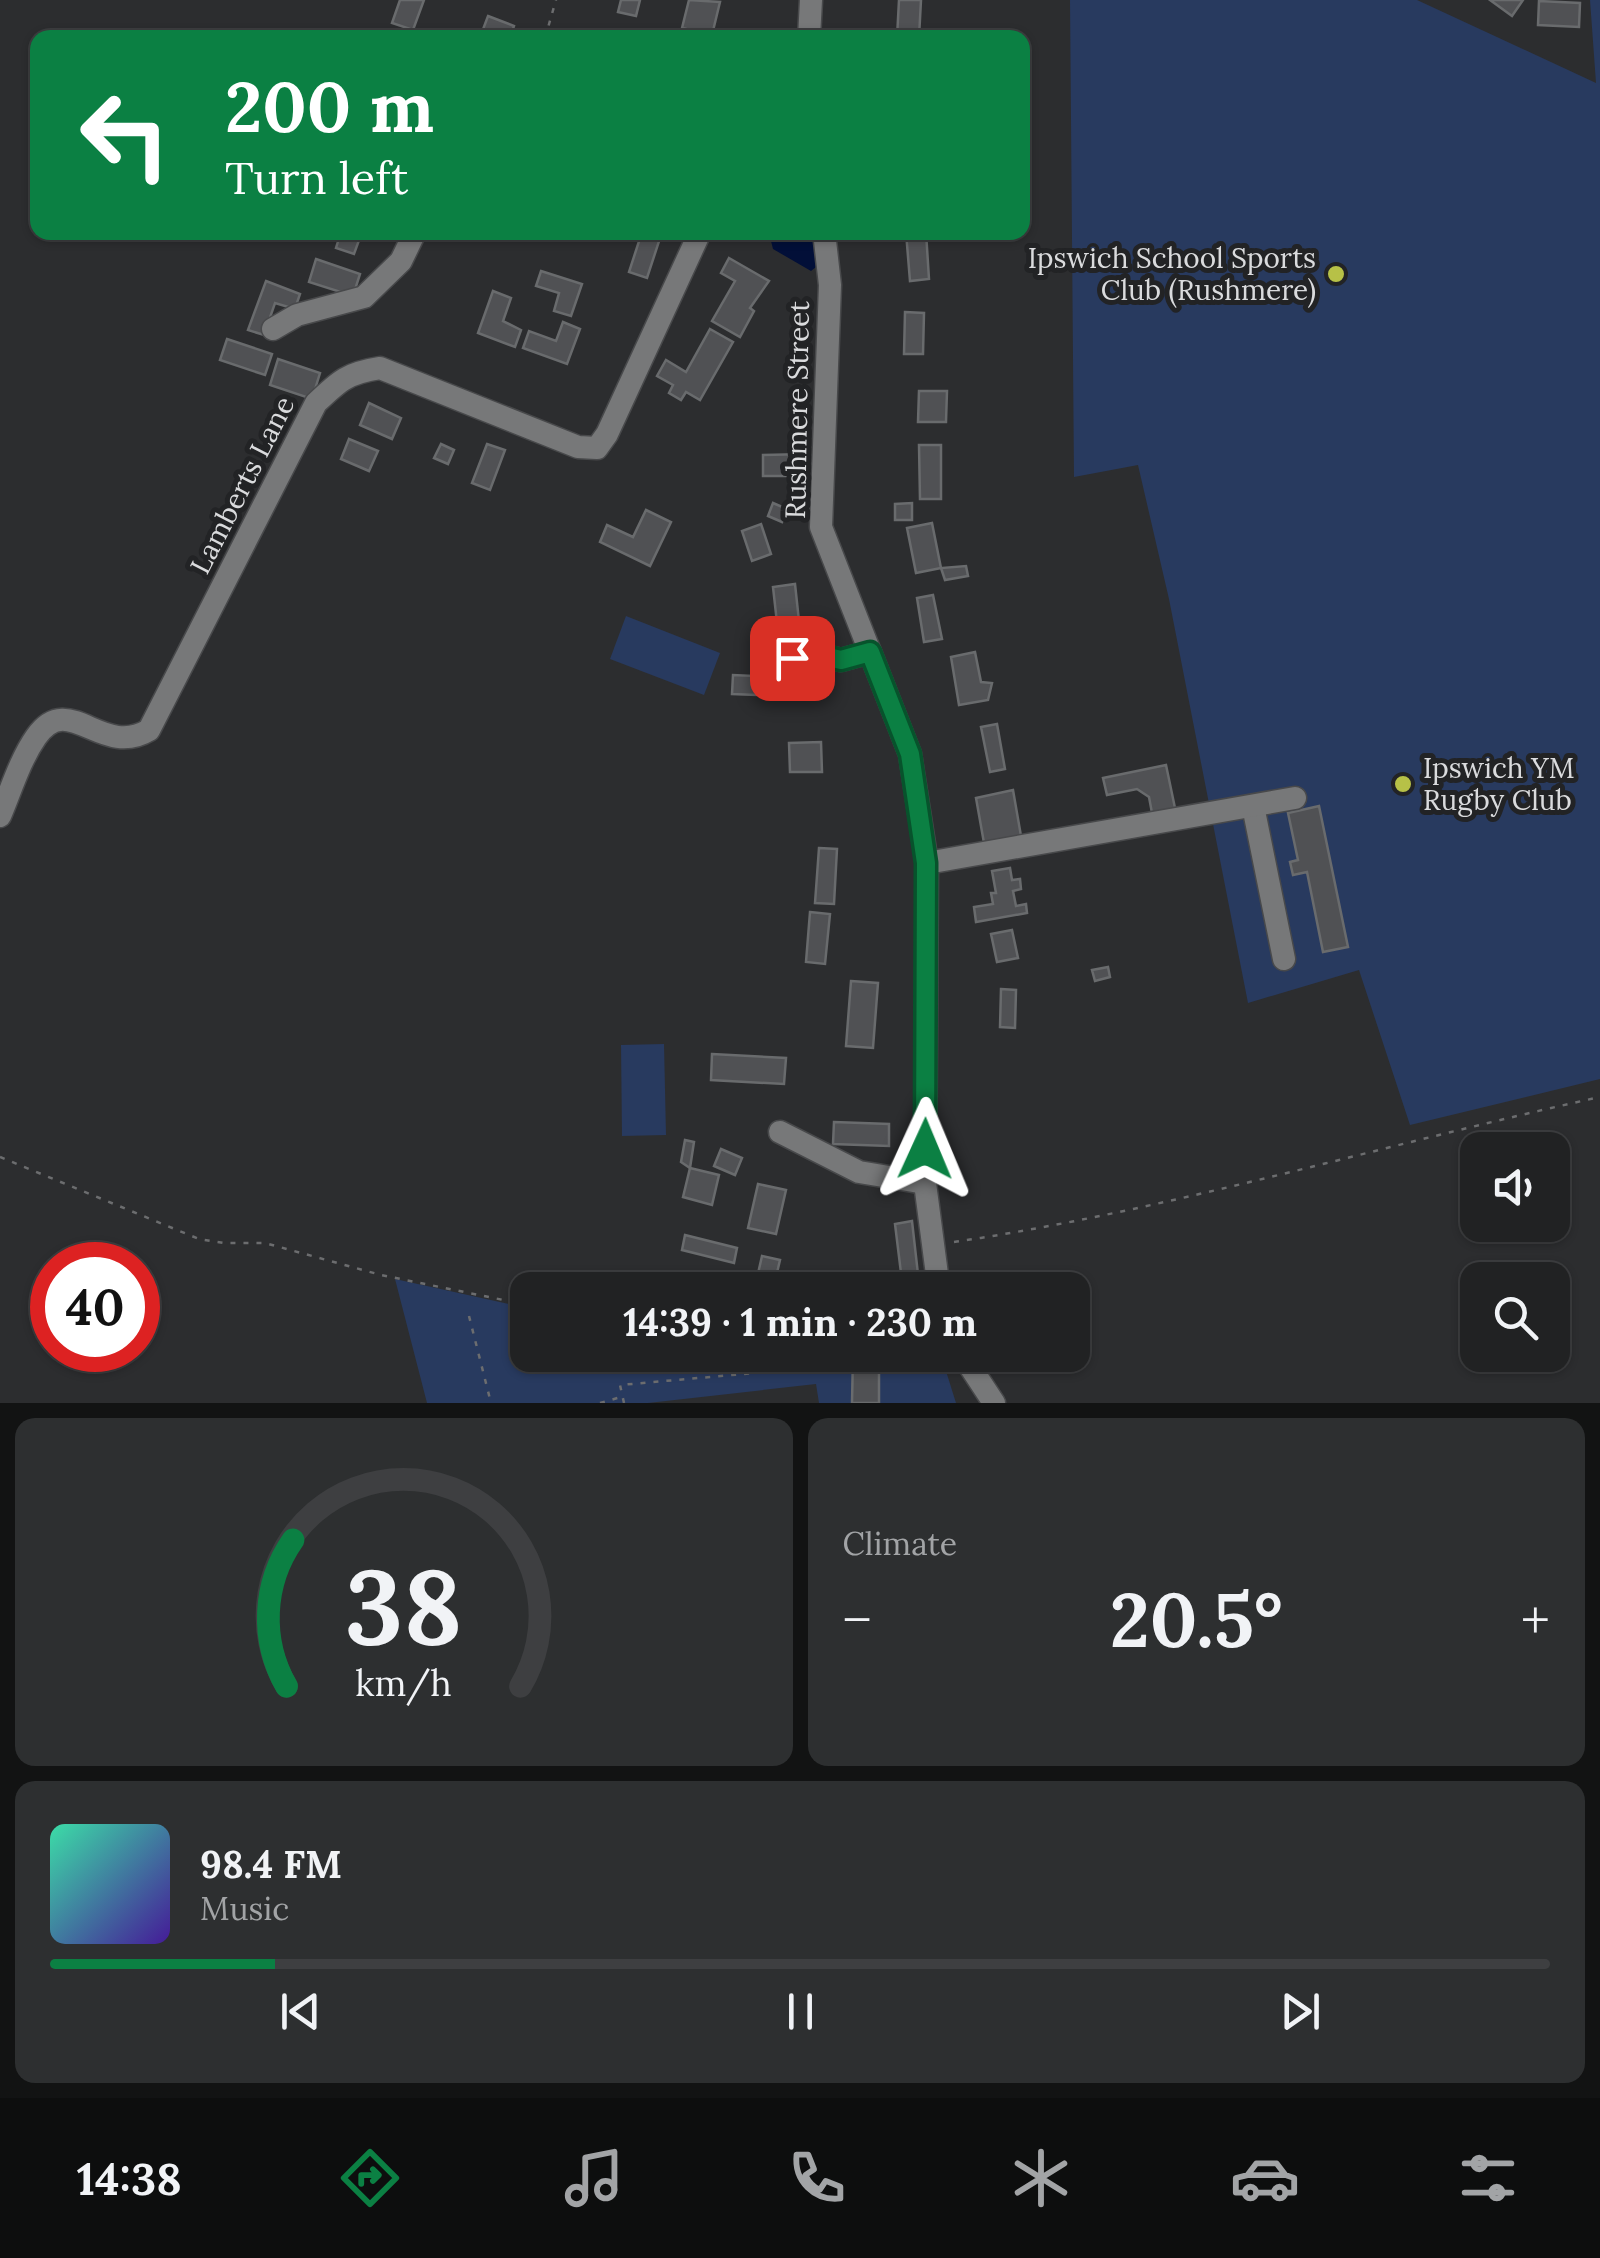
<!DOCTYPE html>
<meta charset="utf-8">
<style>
body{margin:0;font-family:Lora,serif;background:#2d2f30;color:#f1f3f6;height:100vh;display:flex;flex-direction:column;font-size:38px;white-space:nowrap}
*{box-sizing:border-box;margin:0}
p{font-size:32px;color:#a2a4a6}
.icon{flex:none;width:55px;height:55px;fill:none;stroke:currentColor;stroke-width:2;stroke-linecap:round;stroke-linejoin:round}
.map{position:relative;height:1403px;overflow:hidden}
.side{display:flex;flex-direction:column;gap:15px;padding:15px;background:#121313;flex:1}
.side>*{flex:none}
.banner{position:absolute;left:30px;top:30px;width:1000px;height:210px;border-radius:20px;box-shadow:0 2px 8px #0004,0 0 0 2px #3e3f41;background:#0b8043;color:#fff;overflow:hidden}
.buttons{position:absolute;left:1460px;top:1132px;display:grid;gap:20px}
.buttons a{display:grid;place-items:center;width:110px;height:110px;border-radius:20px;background:#212223;box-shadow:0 2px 8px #0004,0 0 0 2px #3e3f41;font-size:50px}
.speed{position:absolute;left:30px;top:1242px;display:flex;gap:20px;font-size:50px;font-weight:700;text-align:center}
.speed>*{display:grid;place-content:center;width:130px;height:130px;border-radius:50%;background:#212223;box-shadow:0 2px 8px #0004,0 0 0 2px #3e3f41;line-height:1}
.speed .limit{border:15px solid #d22;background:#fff;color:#111}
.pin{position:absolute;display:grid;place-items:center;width:85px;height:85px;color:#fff;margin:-42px;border-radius:20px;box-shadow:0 5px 15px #0006}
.me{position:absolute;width:110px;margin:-55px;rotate:1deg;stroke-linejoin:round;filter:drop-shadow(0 0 8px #0008)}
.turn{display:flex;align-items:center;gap:35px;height:210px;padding:0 30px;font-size:45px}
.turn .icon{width:130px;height:130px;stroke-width:2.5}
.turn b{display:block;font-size:70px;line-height:85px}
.big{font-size:75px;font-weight:700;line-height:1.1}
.side .widget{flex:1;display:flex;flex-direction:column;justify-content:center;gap:15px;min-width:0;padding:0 35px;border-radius:20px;background:#2d2f30}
.side .dial{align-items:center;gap:0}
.dial svg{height:260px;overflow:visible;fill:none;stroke:#3e3f41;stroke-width:7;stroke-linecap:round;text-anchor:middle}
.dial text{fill:#f1f3f6;stroke:none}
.song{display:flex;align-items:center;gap:30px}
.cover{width:120px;height:120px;border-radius:15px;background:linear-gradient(135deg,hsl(160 70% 55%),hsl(260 70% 35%))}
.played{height:10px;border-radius:5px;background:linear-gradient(90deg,#0b8043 15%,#3e3f41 15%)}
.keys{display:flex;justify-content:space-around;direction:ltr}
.heat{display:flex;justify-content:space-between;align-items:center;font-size:55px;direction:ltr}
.side .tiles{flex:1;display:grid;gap:15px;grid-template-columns:1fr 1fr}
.widget:last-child{grid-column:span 2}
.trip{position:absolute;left:510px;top:1272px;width:580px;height:100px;border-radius:20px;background:#212223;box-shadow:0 2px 8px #0004,0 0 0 2px #3e3f41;font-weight:700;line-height:100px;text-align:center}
.tab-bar{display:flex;height:160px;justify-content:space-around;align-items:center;background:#0d0e0e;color:#a2a4a6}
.tab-bar .icon{width:70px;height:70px}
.tab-bar .current{color:#0b8043}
.tab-bar b{font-size:45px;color:#f1f3f6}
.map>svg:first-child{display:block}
.green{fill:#283a5f}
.water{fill:#020f38}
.building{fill:#505154;stroke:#696b6d;stroke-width:2.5}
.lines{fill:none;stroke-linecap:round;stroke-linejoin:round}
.minor-casing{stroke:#48494b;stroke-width:25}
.path{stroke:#6c6d6f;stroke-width:2.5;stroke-dasharray:5 8;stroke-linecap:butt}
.minor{stroke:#777879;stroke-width:22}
.route-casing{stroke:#07532c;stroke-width:25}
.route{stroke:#0b8043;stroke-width:18}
.poi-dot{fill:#b7c147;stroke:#222325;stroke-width:4}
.labels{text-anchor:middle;stroke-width:10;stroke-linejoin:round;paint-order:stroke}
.poi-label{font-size:28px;fill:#dadbdd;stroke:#222325;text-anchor:end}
.street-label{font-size:28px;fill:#dadbdd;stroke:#222325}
</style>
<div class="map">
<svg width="1600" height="1403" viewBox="0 0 1600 1403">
<rect width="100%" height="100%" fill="#2c2d2f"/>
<g class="green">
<polygon points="1070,0 1417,0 1596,83 1590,0 1600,0 1600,1079 1410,1125 1359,970 1248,1003 1169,599 1138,465 1074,477"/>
<polygon points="626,616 720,653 704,695 610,659"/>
<polygon points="664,1044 666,1135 622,1136 621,1045"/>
<polygon points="395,1279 527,1308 528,1355 941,1355 956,1403 819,1403 816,1384 648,1403 427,1403"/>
</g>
<polygon class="water" points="769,233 813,233 816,267 811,271 773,249"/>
<g class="building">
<polygon points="400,0 424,0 413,30 392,23"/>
<polygon points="621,0 640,0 636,16 618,12"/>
<polygon points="689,0 720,2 712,35 682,28"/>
<polygon points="899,0 921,0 919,38 897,38"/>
<polygon points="1490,0 1523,0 1512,16"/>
<polygon points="1539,1 1580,3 1579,27 1538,25"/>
<polygon points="488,16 514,26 510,38 497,38 482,32"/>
<polygon points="341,232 362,232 354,254 336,248"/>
<polygon points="642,232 662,232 647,278 629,272"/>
<polygon points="906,232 926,232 929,279 910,281"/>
<polygon points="729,258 769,281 750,308 754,311 740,337 712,321 735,281 721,273"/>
<polygon points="316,259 360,274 353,296 309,282"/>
<polygon points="541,271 582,284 571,316 554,311 559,293 536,286"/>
<polygon points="266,281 300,294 295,309 275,303 264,335 248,330"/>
<polygon points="493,291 511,298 503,321 521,330 515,347 478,333"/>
<polygon points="905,312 924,313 923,354 904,354"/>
<polygon points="563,322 580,329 567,364 523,348 529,331 556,341"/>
<polygon points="710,329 733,342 700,400 686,392 681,400 669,393 673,385 657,376 666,360 686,372"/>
<polygon points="227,339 272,354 265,375 220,360"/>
<polygon points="278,359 320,373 312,399 270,385"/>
<polygon points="919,391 947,391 946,422 918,422"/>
<polygon points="369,403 401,418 392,439 360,425"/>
<polygon points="349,439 378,451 369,471 341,459"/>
<polygon points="441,444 454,450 448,464 434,458"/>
<polygon points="487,444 505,450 490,490 472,483"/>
<polygon points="919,445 941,445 941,499 920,499"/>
<polygon points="807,454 807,476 763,476 763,455"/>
<polygon points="773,503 787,509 782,522 768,516"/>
<polygon points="912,503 912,520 895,520 895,504"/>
<polygon points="646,510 671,522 650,566 600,542 607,525 633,537"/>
<polygon points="932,523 941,568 916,573 907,528"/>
<polygon points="761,524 771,554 752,561 742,531"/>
<polygon points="966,566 968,576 945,580 941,568"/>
<polygon points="795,584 800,630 778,632 773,587"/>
<polygon points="933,595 942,639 924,642 917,598"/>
<polygon points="975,652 981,682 992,683 988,700 959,705 951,657"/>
<polygon points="755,662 792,664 792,677 785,677 784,696 732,694 733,675 754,676"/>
<polygon points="997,724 1005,769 990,772 981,727"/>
<polygon points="821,742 822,772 790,772 789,743"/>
<polygon points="1166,765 1175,808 1152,813 1149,797 1137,789 1107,795 1103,778"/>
<polygon points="1013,790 1021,836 984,843 976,798"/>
<polygon points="1319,806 1348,947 1323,952 1307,872 1293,875 1290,862 1298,860 1288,813"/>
<polygon points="819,848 837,849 834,904 815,903"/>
<polygon points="1010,868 1012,880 1020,879 1021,889 1013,891 1016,906 1026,904 1027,913 976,922 974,907 993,904 991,893 996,893 992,871"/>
<polygon points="810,912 830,914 825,964 806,962"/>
<polygon points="1012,930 1018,958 997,962 991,934"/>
<polygon points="1108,967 1110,977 1095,981 1092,970"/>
<polygon points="851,981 878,983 873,1048 846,1046"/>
<polygon points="1001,989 1016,990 1015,1028 1000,1027"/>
<polygon points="712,1054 786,1058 784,1084 711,1080"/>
<polygon points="834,1122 889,1124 889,1146 833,1144"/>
<polygon points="685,1140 694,1142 690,1168 681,1162"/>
<polygon points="721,1149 742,1158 735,1175 714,1166"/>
<polygon points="690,1168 719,1175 712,1205 683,1197"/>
<polygon points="758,1184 786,1190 776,1234 748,1228"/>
<polygon points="912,1221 919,1283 889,1286 888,1274 901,1273 895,1224"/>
<polygon points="685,1235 737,1248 734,1263 682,1250"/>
<polygon points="762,1256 780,1260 773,1290 737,1288 740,1274 757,1278"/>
<polygon points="801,1275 816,1278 814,1290 799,1290"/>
<polygon points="853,1355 933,1355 933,1367 879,1367 879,1403 852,1403"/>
</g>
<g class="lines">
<g class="minor-casing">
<g id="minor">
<polyline points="809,38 811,0"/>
<polyline points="824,232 830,285 821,527 910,754 927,863 925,1183 939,1290"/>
<polyline points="273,329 297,315 364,297 401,261 415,232"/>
<polyline points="792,659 824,656 841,660 870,652"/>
<polyline points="1253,806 1284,959"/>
<path d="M 0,816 C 11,790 20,760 36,737 C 69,689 101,759 149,730 L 316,403 C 339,381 347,373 380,368 L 578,447 L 597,448 L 607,434 L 700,232"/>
<polyline points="927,863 1295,798"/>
<polyline points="780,1132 859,1172 925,1183"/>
<polyline points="965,1355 969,1365 994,1403"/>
</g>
</g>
<g class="path">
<polyline points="545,38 556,0"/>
<polyline points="0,1157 199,1239 224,1243 265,1243 381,1275 528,1305"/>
<path d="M 954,1242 C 1172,1210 1385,1144 1600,1097"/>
<polyline points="469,1316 491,1403"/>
<polyline points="600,1403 621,1397"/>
<polyline points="624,1403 620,1385 844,1365 845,1355"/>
</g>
<use href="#minor" class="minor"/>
</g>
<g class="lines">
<g class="route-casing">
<polyline id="route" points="792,658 824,656 841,660 870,652 910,754 926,863 925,1149"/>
</g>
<use href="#route" class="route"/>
</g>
<g class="poi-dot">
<circle cx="1336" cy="274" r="10"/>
<circle cx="1403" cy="784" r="10"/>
</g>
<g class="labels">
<g class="poi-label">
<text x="1316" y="268">Ipswich School Sports<tspan x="1316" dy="32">Club (Rushmere)</tspan></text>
<text x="1423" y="778" text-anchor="start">Ipswich YM<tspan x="1423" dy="32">Rugby Club</tspan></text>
</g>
<g class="street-label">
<text transform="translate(797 410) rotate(-89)" y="10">Rushmere Street</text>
<text transform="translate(242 485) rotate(-63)" y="10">Lamberts Lane</text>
</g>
</g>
</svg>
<div class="buttons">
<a><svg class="icon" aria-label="sound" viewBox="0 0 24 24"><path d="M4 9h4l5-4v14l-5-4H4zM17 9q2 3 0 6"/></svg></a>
<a><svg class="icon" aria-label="search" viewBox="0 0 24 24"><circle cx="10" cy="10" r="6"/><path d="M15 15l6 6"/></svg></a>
</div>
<div class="speed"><div class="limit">40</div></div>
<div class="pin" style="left:792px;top:658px;background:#d93025"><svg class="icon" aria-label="arrive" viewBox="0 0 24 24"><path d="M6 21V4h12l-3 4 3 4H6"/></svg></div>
<svg class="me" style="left:925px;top:1149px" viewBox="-20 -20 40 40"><path d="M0-17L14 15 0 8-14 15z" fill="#0b8043" stroke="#fff" stroke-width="4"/></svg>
<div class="trip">14:39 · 1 min · 230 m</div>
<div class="banner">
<div class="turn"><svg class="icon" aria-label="left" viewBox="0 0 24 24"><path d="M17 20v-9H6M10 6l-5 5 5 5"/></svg><div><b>200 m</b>Turn left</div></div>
</div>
</div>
<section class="side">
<div class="tiles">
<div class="widget dial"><svg viewBox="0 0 100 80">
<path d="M14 69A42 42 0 1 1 86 69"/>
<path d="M14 69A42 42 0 0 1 16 24" stroke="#0b8043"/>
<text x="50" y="56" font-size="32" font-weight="700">38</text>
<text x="50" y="72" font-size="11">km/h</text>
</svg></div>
<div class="widget"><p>Climate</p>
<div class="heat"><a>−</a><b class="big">20.5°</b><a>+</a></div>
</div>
<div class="widget">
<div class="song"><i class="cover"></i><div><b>98.4 FM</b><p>Music</p></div></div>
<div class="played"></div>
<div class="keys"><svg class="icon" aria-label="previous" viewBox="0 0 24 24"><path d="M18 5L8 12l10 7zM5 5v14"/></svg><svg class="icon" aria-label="pause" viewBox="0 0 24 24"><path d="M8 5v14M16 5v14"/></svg><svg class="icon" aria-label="next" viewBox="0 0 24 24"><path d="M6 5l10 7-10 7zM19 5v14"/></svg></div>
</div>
</div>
</section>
<nav class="tab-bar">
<b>14:38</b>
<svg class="icon current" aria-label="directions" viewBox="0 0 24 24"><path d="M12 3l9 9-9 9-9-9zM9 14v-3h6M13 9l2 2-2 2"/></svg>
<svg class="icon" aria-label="music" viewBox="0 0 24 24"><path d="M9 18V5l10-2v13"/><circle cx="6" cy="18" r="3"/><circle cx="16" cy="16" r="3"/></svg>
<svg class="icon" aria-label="phone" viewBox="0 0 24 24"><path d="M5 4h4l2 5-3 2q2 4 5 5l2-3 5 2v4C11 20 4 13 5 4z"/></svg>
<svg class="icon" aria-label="climate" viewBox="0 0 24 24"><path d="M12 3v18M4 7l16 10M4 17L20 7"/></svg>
<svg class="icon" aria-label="car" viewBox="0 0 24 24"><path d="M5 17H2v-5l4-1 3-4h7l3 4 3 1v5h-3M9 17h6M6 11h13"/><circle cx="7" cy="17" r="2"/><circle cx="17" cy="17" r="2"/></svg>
<svg class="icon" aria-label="filters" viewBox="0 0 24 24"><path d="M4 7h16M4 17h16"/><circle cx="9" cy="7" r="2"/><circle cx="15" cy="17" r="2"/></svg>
</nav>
